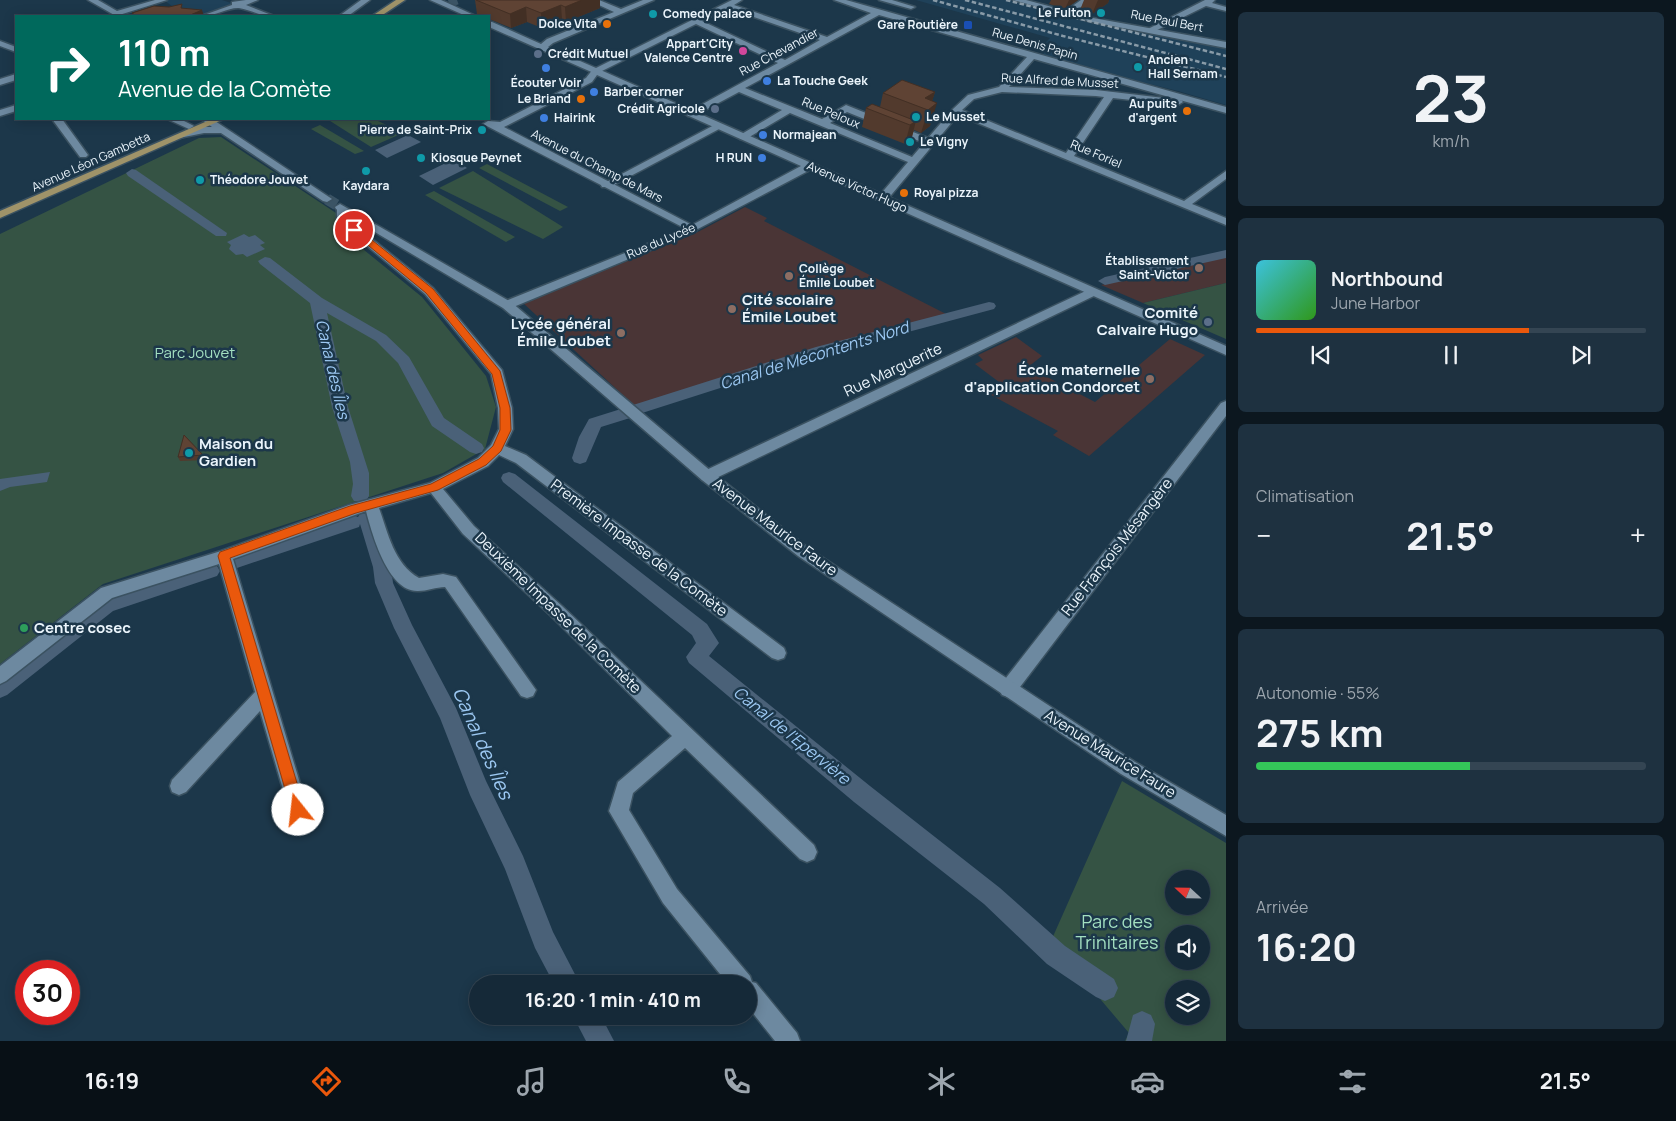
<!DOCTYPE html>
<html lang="fr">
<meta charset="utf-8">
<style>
body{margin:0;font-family:Manrope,sans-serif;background:#1e3140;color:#f1f3f6;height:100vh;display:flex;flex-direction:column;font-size:19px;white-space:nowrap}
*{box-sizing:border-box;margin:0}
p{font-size:16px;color:#9da6ae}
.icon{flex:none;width:28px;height:28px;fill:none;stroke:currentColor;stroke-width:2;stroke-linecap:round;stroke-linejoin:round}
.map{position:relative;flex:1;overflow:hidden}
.sheet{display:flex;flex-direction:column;gap:12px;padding:12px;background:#0c171f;width:450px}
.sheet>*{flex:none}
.guide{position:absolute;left:15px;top:15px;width:475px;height:105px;border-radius:0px;box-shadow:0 2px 12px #0003,0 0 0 1px #344553;background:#00695c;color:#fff;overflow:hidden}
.needle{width:32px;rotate:292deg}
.buttons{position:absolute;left:1165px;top:870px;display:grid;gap:10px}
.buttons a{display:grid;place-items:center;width:45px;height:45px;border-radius:50%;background:#152938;box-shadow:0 2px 12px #0003,0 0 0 1px #344553;font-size:25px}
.speed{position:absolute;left:15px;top:960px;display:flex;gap:10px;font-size:25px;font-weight:700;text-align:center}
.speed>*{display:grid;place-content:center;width:65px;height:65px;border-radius:50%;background:#152938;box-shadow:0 2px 12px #0003,0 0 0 1px #344553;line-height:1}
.speed .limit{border:8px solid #d22;background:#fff;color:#111}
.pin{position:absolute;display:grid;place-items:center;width:42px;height:42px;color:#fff;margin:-21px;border:2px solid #fff;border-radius:50%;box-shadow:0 1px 5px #0007}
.me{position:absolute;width:55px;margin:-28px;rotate:344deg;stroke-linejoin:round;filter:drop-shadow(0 0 4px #0008)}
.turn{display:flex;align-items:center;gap:18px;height:105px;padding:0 20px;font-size:22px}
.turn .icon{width:65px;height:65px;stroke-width:2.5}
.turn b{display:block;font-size:35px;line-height:42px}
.big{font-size:38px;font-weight:700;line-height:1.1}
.sheet .card{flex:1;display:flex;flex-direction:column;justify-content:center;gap:8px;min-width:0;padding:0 18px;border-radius:8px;background:#1e3140}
.sheet .dial{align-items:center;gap:0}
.dial b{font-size:65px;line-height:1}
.song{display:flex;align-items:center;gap:15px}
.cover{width:60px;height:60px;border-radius:8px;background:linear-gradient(135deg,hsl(190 70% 55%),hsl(110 70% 35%))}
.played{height:5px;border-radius:2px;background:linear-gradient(90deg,#ea580c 70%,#344553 70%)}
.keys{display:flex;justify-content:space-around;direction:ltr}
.heat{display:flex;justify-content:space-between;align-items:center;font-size:28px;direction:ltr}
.charge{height:8px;border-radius:4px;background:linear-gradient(90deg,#34c759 55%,#344553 0)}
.trip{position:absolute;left:469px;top:975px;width:288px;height:50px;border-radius:25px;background:#152938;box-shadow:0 2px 12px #0003,0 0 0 1px #344553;font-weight:700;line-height:50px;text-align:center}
.tabs{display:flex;height:80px;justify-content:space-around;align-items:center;background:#081016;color:#9da6ae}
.tabs .icon{width:35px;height:35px}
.tabs .current{color:#ea580c}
.tabs b{font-size:22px;color:#f1f3f6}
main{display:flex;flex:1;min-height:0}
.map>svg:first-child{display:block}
.built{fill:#1f4159}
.education{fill:#4a3536}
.green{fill:#355344;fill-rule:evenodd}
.water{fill:#4a6178}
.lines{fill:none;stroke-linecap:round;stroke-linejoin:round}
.canal{fill:#4a6178;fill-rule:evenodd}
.street-tunnel{stroke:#3b5465;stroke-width:9;stroke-dasharray:9 4.5;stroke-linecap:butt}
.secondary-tunnel{stroke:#3b5465;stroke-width:11;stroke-dasharray:11 5.5;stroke-linecap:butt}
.street-casing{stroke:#3b5261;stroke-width:3}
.secondary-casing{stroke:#3b5261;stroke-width:3}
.primary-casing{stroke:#3b5261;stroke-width:3}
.street{fill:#6d89a0;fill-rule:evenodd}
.secondary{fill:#6d89a0;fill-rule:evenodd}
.primary{fill:#9f9369;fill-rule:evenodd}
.rail{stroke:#899ba8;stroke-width:2.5;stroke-dasharray:4.5 2.5;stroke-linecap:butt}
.wall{fill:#523a2d}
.shaded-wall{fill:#422f24}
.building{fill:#5f4334;stroke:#422f24}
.route{fill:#ea580c;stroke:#983908}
.culture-dot{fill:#0f9aa8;stroke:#1c374a;stroke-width:2}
.food-dot{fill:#e8710a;stroke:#1c374a;stroke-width:2}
.transit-dot{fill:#1a4fb4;stroke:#1c374a;stroke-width:2}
.hotel-dot{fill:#d1479c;stroke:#1c374a;stroke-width:2}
.service-dot{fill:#5c6f8a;stroke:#1c374a;stroke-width:2}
.shop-dot{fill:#3f7fe0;stroke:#1c374a;stroke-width:2}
.education-dot{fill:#8d6e63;stroke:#1c374a;stroke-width:2}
.leisure-dot{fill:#2e9e5b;stroke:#1c374a;stroke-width:2}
.labels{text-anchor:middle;stroke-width:5;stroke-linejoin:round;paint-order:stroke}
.far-poi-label{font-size:12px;font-weight:bold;fill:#ebf5fc;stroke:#1c374a;text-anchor:start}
.far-street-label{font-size:12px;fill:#ebf5fc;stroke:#1c374a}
.poi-label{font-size:15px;font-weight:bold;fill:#ebf5fc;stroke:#1c374a;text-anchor:start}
.park-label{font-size:15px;fill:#a3dfc0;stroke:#1c374a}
.street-label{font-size:15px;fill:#ebf5fc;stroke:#1c374a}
.water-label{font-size:16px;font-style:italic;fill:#9cc8f2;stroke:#1c374a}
.near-park-label{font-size:18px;fill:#a3dfc0;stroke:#1c374a}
.near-water-label{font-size:19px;font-style:italic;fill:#9cc8f2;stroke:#1c374a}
</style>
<main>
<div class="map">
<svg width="1226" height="1041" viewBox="0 0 1226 1041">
<rect width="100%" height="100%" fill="#1c374a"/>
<g class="built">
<polygon points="164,0 222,0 237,5 205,16 185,16"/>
<polygon points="916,0 1011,0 1091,22 1226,47 1226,105 1178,91 1043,58 1045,55 1039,49 1050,38"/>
</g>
<g class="education">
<polygon points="745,207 767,218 764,221 948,315 761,368 637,408 523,303 692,235"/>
<polygon points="1226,256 1226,283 1143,303 1101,285"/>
<polygon points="1016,337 1042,356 1028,367 1095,402 1170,339 1205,355 1089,456 1053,435 1058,431 991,395 1003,385 975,364 983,360 978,355"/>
</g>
<g class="green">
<polygon points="327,119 374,119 403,133 371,147"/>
<polygon points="320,125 364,151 355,154 311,129"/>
<polygon points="221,137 336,213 340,228 353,241 422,297 486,376 496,407 485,449 443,473 103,584 0,664 0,234 199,138"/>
<polygon points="487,164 568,207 560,211 479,168"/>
<polygon points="473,171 563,227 543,239 439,188"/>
<polygon points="434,191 515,237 506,242 425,195"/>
<polygon points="1226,283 1226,339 1143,303"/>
<path d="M 1122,781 L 1226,843 L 1226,1041 L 1125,1041 L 1129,1033 L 1051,941 ZM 1174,879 L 1201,879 L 1201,906 L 1174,906 ZM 1174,934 L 1201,934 L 1201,961 L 1174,961 ZM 1174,989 L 1201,989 L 1201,1016 L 1174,1016 Z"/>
</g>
<g class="water">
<polygon points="408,135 421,142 387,158 375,150"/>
<polygon points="454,159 467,168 433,185 419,176"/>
<polygon points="244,234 249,237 255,235 265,243 260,245 265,249 247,257 243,254 236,255 229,249 231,245 227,242"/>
<polygon points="50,472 47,482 10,487 0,491 0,479"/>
</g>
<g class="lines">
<g class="canal">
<polygon points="132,169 136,170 227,233 226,236 216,236 128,176 126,173"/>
<polygon points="1226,250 1226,258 1105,285 1098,281 1105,277"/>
<polygon points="265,257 270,258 322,298 386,335 409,357 444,418 482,444 484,448 482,452 476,454 470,452 432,426 398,363 376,341 327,313 348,407 369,473 369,496 366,501 360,502 354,501 351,496 353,484 350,462 332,407 310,303 260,264 258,261"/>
<polygon points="989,302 994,303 996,306 994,309 826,354 639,414 633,413 631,409 633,405 816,347"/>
<polygon points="624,408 630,410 632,414 630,418 601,427 586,462 580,464 574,462 572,458 579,437 589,419"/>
<polygon points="509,472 515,474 707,624 719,643 709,656 870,786 1000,888 1065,946 1114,979 1118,988 1114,997 1105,1001 1096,997 1047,964 984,904 854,802 689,663 686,657 696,643 692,635 503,482 501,478 503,474"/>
<polygon points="367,510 373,512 376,517 391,567 393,583 412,625 456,708 486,781 523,856 553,932 580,984 554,984 535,948 505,869 470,795 440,718 394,628 375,583 373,567 360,524 359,527 237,568 231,566 228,561 231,556 353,515 358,517 361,512"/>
<polygon points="211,564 217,566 220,571 217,576 113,611 7,695 0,698 0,677 100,599"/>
<polygon points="1142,1011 1151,1015 1155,1024 1152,1041 1126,1041 1133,1015"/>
<polygon points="573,1016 601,1016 614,1041 586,1041"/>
</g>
<polyline class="street-tunnel" points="449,3 457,0"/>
<polyline class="secondary-tunnel" points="327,199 340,207"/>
<g class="street-casing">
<g id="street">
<polygon points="88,0 98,0 117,11 155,0 167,0 116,16"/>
<path d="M 246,0 L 258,0 L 246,5 L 274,16 C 261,17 252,10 239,8 C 229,7 214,17 201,16 L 232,5 L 232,2 Z"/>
<polygon points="361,0 370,0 348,16 339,16"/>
<polygon points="430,0 441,0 476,16 466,16"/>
<path d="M 588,0 L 599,0 L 621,9 L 643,0 L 654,0 L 553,43 L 548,47 L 596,68 L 732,0 L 742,0 L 734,5 L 827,37 L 871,13 L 834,0 L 846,0 L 1226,107 L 1226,113 L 1034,59 L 1009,87 L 1096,90 L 1181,100 L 1183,102 L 1178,105 L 1113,98 L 1074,156 L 1184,201 L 1226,171 L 1226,179 L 1192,204 L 1226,218 L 1226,225 L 958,115 L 887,200 L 879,200 L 878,198 L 879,196 L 908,162 L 790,113 L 746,139 L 740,139 L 740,135 L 782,110 L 739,92 L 694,116 L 688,116 L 688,112 L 778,63 L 696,24 L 596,74 L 489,27 L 489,22 L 492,22 L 541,44 L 547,39 L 614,12 ZM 728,8 L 820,40 L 785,60 L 702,21 ZM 879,15 L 1027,57 L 999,87 L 968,95 L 953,109 L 928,138 L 846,105 L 822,119 L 745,88 ZM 1002,92 L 1096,96 L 1104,97 L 1066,153 L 962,110 L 974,99 ZM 847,112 L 924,143 L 912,157 L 830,123 Z"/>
<polygon points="879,0 892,0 915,7 911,9"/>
<polygon points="1081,0 1090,0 1070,16 1064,16 1064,12"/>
<polygon points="1205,0 1215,0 1212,3 1226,7 1226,11 1206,6 1151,33 1144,31"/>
<polygon points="0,41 16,47 16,52 0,46"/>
<polygon points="16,74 16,80 0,85 0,79"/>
<polygon points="16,105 16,111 0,116 0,110"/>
<polygon points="52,119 62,119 88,155 86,157 80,157"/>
<polygon points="167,119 180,119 194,126 189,129"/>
<polygon points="718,123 721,124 721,128 610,187 602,187 601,185"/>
<path d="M 342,206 L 347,209 L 346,218 L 433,288 L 502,370 L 512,408 L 513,429 L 505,446 L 526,455 L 784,648 L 786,653 L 784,658 L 778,660 L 772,658 L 516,463 L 499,455 L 488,466 L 443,489 L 474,526 L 562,606 L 814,845 L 817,852 L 814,859 L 807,862 L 800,859 L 685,748 L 633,793 L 629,810 L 677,889 L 750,976 L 752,982 L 756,983 L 797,1033 L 800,1041 L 775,1041 L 748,1007 L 748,984 L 728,984 L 663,903 L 609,811 L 618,782 L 672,736 L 551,616 L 463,534 L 431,493 L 379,508 C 388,533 394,564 419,578 L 443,574 L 456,577 L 536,690 L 533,696 L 527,698 L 521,696 L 445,587 C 436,587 427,591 418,591 C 388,592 372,534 366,511 L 233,559 L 308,810 L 305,817 L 298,819 L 291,817 L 260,711 L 186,792 L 179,795 L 172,792 L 170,786 L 172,780 L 255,692 L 219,564 L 112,598 L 6,681 L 0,684 L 0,666 L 101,588 L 221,551 L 349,505 L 430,483 L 478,458 L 491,445 L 499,429 L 498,408 L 491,374 L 425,294 L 337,221 L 337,209 Z"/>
<polygon points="692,226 697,229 696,231 511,308 507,309 501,305 503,302"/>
<polygon points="1092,288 1098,292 1096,295 712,480 707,481 702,480 700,476 702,472"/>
<polygon points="1226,401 1226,416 1014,695 1008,697 1002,695 999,689 1002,683 1221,403"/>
</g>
</g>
<g class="secondary-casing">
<g id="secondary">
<polygon points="1013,0 1026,0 1093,18 1226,42 1226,48 1092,22"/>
<path d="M 596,68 L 1226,346 L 1226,355 L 810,170 L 692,232 L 483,124 L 488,121 L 500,122 L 586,78 L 593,69 ZM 597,75 L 801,166 L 692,225 L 504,127 L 592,82 Z"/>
<polygon points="201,119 212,119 332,199 327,202 323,201 221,133 204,133 179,138 179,134 204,127 212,127"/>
<polygon points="340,204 511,302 712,472 808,548 1135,762 1226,815 1226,836 1121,774 798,556 702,480 503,308 336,209 335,207"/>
</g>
</g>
<g class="primary-casing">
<g id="primary">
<polygon points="396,0 405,0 381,16 372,16"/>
<polygon points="212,119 224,119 0,218 0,211"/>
</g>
</g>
<use href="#street" class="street"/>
<use href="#secondary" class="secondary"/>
<use href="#primary" class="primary"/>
<g class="rail">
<polyline points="933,0 1063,36 1226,77"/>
<polyline points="965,0 1226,69"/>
<polyline points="1006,0 1226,56"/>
</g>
</g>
<g class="wall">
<polygon points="475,0 600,0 600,8 566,22 562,20 542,28 527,22 511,28 489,19 489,16 481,16 477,14"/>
<polygon points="1051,0 1078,0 1065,9 1049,4"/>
<polygon points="1084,0 1109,0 1108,3 1092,14 1080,10"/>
<polygon points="935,92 932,101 930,126 921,133 914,130 911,140 905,144 862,127 866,108 880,107 883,93"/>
<polygon points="203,455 206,460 180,461 178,457"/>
</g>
<g class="shaded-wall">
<polygon points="582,0 600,0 600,8 566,22 565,7"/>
<polygon points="1069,0 1078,0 1065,9"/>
<polygon points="1098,0 1109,0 1108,3 1092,14"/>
<polygon points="561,5 562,20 542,28 541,13"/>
<polygon points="526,7 527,22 511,28 510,14"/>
<polygon points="202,10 204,16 188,16"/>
<polygon points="935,92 930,108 937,103 930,126 921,133 928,110 925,98"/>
<polygon points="916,121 911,140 905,144 910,125"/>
</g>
<g class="building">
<polygon points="476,0 582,0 565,7 561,5 541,13 526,7 510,14"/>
<polygon points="182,4 181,8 202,10 188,16 132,16 135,15 132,13 154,6 169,7"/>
<polygon points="902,80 935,92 925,98 937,103 928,110 883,93"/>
<polygon points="872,104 916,121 910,125 866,108"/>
<polygon points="184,435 203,455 178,457"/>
</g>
<polygon class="route" points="352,228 357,228 433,289 500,371 510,408 511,430 501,451 486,465 438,490 356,513 230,558 305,810 303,815 298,817 293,815 291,810 218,556 220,552 350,506 431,484 479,459 493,446 500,430 500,408 492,374 426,293 352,232"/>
<g class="culture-dot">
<circle cx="1101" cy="13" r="5"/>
<circle cx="653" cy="14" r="5"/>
<circle cx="1138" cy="67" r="5"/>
<circle cx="916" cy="117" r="5"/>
<circle cx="482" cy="130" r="5"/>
<circle cx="910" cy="142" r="5"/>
<circle cx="421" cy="158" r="5"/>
<circle cx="366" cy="171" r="5"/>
<circle cx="200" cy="180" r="5"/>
<circle cx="189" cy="453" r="5"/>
</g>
<g class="food-dot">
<circle cx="607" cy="24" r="5"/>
<circle cx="581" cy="99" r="5"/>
<circle cx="1187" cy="111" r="5"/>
<circle cx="904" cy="193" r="5"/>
</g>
<rect class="transit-dot" x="963" y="20" width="10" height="10" rx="2.5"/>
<circle class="hotel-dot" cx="743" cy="51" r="5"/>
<g class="service-dot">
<circle cx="538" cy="54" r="5"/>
<circle cx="715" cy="109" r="5"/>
<circle cx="1208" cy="322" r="5"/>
</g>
<g class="shop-dot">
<circle cx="546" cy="68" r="5"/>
<circle cx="767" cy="81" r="5"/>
<circle cx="594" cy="92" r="5"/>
<circle cx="544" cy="118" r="5"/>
<circle cx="763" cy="135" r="5"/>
<circle cx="762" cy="158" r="5"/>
</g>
<g class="education-dot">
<circle cx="1199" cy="268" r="5"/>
<circle cx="789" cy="276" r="5"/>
<circle cx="732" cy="309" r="5"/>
<circle cx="621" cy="333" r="5"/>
<circle cx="1150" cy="379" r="5"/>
</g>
<circle class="leisure-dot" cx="24" cy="628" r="5"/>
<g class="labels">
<g class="far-poi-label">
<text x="1091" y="17" text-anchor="end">Le Fulton</text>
<text x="663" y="18">Comedy palace</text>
<text x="597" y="28" text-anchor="end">Dolce Vita</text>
<text x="958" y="29" text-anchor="end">Gare Routière</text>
<text x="733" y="48" text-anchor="end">Appart'City<tspan x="733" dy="14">Valence Centre</tspan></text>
<text x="548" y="58">Crédit Mutuel</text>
<text x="1148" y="64">Ancien<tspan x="1148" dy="14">Hall Sernam</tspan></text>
<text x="777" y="85">La Touche Geek</text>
<text x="546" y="87" text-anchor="middle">Écouter Voir</text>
<text x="604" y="96">Barber corner</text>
<text x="571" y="103" text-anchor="end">Le Briand</text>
<text x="1177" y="108" text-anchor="end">Au puits<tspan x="1177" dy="14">d'argent</tspan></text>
<text x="705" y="113" text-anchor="end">Crédit Agricole</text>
<text x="926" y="121">Le Musset</text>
<text x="554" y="122">Hairink</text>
<text x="472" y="134" text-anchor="end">Pierre de Saint-Prix</text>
<text x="773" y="139">Normajean</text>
<text x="920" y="146">Le Vigny</text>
<text x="431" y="162">Kiosque Peynet</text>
<text x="752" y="162" text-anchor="end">H RUN</text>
<text x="210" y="184">Théodore Jouvet</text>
<text x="366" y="190" text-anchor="middle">Kaydara</text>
<text x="914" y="197">Royal pizza</text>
<text x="1189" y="265" text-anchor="end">Établissement<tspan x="1189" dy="14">Saint-Victor</tspan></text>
<text x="799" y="273">Collège<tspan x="799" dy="14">Émile Loubet</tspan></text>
</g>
<g class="far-street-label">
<text transform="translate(1167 21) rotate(11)" y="4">Rue Paul Bert</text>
<text transform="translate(1035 44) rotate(16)" y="4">Rue Denis Papin</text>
<text transform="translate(779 52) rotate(-28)" y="4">Rue Chevandier</text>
<text transform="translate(1060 81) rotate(3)" y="4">Rue Alfred de Musset</text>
<text transform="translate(831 113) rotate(23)" y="4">Rue Peloux</text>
<text transform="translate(1096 154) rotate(23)" y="4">Rue Foriel</text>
<text transform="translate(91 162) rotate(-24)" y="4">Avenue Léon Gambetta</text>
<text transform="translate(597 166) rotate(27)" y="4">Avenue du Champ de Mars</text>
<text transform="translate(857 187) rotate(24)" y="4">Avenue Victor Hugo</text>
<text transform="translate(661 241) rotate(-23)" y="4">Rue du Lycée</text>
</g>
<g class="poi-label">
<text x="742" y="305">Cité scolaire<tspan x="742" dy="17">Émile Loubet</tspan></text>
<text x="1198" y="318" text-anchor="end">Comité<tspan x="1198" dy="17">Calvaire Hugo</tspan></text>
<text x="611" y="329" text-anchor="end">Lycée général<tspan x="611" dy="17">Émile Loubet</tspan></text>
<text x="1140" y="375" text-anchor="end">École maternelle<tspan x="1140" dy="17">d'application Condorcet</tspan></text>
<text x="199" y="449">Maison du<tspan x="199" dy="17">Gardien</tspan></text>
<text x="34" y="633">Centre cosec</text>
</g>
<g class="park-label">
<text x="195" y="358">Parc Jouvet</text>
</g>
<g class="street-label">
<text transform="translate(893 370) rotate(-25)" y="5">Rue Marguerite</text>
<text transform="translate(775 527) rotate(37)" y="5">Avenue Maurice Faure</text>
<text transform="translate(1117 547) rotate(-52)" y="5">Rue François Mésangère</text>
<text transform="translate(639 548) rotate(37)" y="5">Première Impasse de la Comète</text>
<text transform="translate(558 613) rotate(44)" y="5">Deuxième Impasse de la Comète</text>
<text transform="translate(1110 754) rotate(32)" y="5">Avenue Maurice Faure</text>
</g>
<g class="water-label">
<text transform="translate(814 355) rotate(-17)" y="6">Canal de Mécontents Nord</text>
<text transform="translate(333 369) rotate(77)" y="6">Canal des Îles</text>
<text transform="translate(792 735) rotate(39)" y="6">Canal de l'Epervière</text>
</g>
<g class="near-park-label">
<text x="1117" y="928">Parc des<tspan x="1117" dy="21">Trinitaires</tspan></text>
</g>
<g class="near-water-label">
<text transform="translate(483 743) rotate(66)" y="7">Canal des Îles</text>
</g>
</g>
</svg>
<div class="buttons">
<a><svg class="needle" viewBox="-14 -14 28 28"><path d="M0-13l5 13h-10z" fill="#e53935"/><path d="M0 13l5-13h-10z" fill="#9da6ae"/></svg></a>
<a><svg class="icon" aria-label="sound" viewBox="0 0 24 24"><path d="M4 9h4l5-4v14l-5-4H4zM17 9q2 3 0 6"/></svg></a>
<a><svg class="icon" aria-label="layers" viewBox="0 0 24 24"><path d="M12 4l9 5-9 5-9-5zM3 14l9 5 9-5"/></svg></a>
</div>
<div class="speed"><div class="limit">30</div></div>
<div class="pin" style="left:354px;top:230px;background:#d93025"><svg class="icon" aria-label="arrive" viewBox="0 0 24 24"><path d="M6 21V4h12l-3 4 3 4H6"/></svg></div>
<svg class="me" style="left:298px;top:810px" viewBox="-20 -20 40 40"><circle r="19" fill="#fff"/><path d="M0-13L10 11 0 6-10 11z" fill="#ea580c"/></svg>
<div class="trip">16:20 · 1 min · 410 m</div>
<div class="guide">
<div class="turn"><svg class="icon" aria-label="right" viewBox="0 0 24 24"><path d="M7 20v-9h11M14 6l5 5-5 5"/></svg><div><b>110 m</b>Avenue de la Comète</div></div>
</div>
</div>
<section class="sheet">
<div class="card dial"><b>23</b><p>km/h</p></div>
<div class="card">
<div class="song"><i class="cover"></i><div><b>Northbound</b><p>June Harbor</p></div></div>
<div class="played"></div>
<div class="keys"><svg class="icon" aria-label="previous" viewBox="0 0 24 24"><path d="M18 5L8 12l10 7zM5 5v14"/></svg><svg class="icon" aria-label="pause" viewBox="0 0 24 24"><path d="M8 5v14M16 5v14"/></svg><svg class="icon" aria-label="next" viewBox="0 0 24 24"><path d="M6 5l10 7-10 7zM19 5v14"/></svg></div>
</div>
<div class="card"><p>Climatisation</p>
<div class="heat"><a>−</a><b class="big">21.5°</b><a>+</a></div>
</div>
<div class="card"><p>Autonomie · 55%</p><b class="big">275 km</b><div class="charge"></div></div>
<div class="card"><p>Arrivée</p><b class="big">16:20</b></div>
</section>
</main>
<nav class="tabs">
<b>16:19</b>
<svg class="icon current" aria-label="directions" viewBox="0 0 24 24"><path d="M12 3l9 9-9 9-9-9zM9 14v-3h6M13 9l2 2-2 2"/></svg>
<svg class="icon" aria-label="music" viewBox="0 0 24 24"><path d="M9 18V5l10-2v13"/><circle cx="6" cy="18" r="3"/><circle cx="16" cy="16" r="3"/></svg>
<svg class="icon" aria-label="phone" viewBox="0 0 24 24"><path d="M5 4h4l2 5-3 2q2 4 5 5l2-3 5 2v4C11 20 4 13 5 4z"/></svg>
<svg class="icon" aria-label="climate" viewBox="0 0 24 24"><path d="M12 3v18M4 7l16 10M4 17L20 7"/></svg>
<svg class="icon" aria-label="car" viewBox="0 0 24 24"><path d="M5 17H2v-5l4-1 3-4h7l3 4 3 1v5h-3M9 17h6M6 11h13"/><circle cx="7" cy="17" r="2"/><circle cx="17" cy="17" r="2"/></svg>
<svg class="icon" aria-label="filters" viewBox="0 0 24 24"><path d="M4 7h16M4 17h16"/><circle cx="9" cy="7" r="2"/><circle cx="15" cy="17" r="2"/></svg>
<b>21.5°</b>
</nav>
